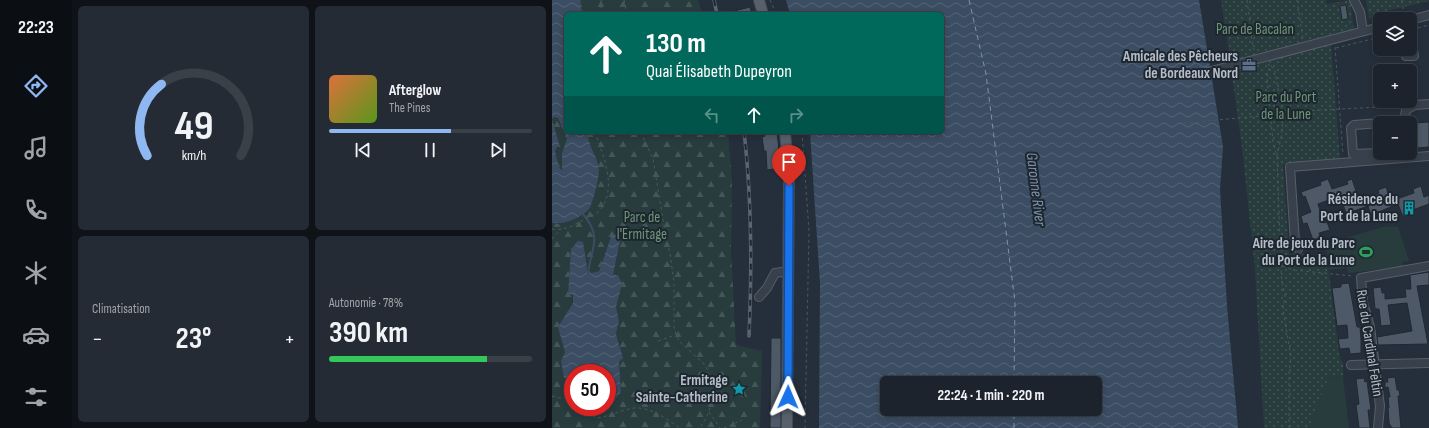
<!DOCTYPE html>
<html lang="fr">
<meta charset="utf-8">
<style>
body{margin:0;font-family:"Sofia Sans Condensed",sans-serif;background:#252b34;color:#f1f3f6;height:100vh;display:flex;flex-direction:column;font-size:15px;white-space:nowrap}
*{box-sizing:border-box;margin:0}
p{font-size:13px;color:#a0a4a9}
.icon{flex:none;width:22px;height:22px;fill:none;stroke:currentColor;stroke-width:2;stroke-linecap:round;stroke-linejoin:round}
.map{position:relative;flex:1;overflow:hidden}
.drawer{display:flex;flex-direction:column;gap:6px;padding:6px;background:#0f1318;width:480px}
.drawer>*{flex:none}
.guide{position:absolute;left:12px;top:12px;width:380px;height:122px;border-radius:6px;box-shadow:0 2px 6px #0003,0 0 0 1px #3a4048;background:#00695c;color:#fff;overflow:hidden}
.buttons{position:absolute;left:821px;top:12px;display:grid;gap:8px}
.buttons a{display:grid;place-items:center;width:44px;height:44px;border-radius:6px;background:#1c232c;box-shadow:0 2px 6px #0003,0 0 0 1px #3a4048;font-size:20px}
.speed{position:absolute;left:12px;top:364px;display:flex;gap:8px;font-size:20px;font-weight:700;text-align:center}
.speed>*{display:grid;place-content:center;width:52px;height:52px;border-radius:50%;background:#1c232c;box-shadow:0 2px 6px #0003,0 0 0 1px #3a4048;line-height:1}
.speed .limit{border:6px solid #d22;background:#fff;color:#111}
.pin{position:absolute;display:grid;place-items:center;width:34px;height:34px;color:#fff;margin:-41px -17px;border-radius:50% 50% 50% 0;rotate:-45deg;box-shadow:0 0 4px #0007}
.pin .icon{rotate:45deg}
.me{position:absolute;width:44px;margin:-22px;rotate:1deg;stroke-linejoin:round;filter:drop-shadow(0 0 3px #0008)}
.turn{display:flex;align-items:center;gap:14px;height:84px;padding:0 16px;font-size:18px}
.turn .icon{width:52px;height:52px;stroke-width:2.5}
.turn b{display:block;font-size:28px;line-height:34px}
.lanes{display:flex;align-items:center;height:38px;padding:0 16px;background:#0003;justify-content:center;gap:20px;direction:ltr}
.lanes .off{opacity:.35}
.big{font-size:30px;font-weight:700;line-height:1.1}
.drawer .card{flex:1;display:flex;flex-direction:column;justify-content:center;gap:6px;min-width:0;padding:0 14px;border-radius:6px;background:#252b34}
.drawer .dial{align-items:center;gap:0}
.dial svg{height:104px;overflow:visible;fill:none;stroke:#3a4048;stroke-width:7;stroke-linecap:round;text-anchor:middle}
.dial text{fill:#f1f3f6;stroke:none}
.song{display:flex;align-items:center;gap:12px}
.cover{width:48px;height:48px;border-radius:6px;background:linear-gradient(135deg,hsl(20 70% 55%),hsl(90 70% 35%))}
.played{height:4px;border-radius:2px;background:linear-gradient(90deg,#8fb7f1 60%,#3a4048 60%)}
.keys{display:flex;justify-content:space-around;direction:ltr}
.heat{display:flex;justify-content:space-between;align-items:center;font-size:22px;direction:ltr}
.charge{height:6px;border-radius:3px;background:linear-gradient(90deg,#34c759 78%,#3a4048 0)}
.drawer .tiles{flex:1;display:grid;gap:6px;grid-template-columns:repeat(2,1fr)}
.trip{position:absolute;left:328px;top:376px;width:222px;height:40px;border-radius:6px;background:#1c232c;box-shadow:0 2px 6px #0003,0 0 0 1px #3a4048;font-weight:700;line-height:40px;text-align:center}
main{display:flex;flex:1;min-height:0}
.menu{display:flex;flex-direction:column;width:72px;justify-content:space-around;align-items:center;background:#0b0e12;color:#a0a4a9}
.menu .icon{width:28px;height:28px}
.menu .selected{color:#8fb7f1}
.menu b{font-size:18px;color:#f1f3f6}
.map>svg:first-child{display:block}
.grass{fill:url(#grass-dots)}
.forest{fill:url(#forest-firs);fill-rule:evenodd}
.garden{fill:#283c3d}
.water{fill:url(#water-waves);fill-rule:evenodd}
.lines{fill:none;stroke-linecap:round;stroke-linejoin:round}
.stream{stroke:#3b4d63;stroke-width:2}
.ferry{stroke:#7d93ac;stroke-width:1;stroke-dasharray:5 4;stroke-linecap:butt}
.building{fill:#4e5967;stroke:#202832}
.minor-casing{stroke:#575f69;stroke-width:10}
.major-casing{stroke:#424a54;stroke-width:12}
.path{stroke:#47595b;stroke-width:1;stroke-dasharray:3 3;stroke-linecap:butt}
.minor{stroke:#38414b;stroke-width:8}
.major{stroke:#57606b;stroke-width:10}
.rail-casing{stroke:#5b6572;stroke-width:3.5}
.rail{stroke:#1e2630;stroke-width:2;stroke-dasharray:6;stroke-linecap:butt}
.route-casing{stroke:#114b97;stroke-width:10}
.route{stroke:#1a73e8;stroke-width:7}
.labels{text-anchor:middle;stroke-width:4;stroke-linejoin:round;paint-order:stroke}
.park-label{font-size:15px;fill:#6d9675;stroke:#1e2630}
.poi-label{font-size:15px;font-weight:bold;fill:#b4bcc7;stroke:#1e2630;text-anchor:end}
.street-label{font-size:15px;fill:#b4bcc7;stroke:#1e2630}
.water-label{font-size:16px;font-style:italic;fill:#7d93ac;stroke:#1e2630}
</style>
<main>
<nav class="menu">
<b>22:23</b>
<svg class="icon selected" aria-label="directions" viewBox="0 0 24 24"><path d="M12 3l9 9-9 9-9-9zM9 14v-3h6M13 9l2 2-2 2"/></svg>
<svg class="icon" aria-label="music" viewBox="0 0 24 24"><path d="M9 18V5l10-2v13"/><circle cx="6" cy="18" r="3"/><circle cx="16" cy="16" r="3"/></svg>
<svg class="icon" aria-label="phone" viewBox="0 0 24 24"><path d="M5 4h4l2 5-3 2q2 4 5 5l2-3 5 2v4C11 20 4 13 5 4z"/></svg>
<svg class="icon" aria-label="climate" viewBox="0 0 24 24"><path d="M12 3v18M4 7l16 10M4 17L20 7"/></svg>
<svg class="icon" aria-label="car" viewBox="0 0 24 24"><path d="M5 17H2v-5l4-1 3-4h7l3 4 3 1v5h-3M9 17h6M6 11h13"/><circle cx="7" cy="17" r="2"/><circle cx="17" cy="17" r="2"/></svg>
<svg class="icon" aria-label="filters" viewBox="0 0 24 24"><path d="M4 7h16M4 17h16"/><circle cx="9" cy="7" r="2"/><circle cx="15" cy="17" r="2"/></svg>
</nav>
<section class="drawer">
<div class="tiles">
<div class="card dial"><svg viewBox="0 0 100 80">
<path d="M14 69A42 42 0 1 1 86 69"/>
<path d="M14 69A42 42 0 0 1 25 14" stroke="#8fb7f1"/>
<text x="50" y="56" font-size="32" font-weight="700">49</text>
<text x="50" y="72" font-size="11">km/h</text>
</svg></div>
<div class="card">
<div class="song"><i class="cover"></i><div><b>Afterglow</b><p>The Pines</p></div></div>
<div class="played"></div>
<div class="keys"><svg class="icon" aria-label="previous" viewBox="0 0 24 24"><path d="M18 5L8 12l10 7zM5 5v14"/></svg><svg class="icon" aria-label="pause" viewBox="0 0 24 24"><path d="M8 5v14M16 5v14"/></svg><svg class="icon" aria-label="next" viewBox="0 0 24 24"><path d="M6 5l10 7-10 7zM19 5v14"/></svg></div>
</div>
<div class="card"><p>Climatisation</p>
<div class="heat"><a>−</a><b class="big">23°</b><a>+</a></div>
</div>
<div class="card"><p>Autonomie · 78%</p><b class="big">390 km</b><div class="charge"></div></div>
</div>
</section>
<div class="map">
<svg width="877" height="428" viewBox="0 0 877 428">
<defs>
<pattern id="grass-dots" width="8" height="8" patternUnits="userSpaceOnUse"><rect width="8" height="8" fill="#283c3d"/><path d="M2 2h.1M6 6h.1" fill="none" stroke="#455658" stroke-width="1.8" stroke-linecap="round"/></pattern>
<pattern id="forest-firs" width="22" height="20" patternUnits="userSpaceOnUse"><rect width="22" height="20" fill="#283c3d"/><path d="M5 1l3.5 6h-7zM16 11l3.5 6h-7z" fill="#455658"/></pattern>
<pattern id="water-waves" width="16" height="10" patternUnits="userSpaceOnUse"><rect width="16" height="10" fill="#3b4d63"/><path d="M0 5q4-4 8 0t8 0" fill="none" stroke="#556578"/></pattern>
</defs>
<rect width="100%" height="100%" fill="#252f3b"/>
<g class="grass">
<polygon points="669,0 774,0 775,4 798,0 803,36 679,66"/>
<polygon points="814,0 877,0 877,1 834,11 833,14 817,18"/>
<polygon points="779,44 788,159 731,165 738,267 776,266 788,360 791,362 791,376 777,377 757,428 712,428 703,269 690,147 679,68"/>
</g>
<g class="forest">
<polygon points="29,0 146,0 150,14 32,14 28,6"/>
<polygon points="2,116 6,118 15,140 10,153 10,170 7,168 3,151 6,147 0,119"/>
<path d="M 35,132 L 176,132 L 180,180 L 179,250 L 184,345 L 210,351 L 208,428 L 0,428 L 0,223 L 7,224 L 47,169 L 35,140 ZM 68,241 L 61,276 L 69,284 L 64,307 L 67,321 L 64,334 L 68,344 L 67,362 L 69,392 L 52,413 L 46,407 L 21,407 L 21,382 L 12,378 L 9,361 L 13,352 L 11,317 C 18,311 21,305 21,295 L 16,292 L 19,249 L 36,274 L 47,271 L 51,260 L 53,251 Z"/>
</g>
<g class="garden">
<polygon points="839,226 846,227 857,261 850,262 851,267 796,273 795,268 777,270 774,244 831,227"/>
<polygon points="752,253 753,267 738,267 737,254"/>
<polygon points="791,376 797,428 757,428 777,377"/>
</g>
<g class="water">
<path d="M 0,0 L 29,0 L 28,6 L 32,14 L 14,14 L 14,132 L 35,132 C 36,146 46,157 47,170 C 47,178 41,203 37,209 C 29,218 11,225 0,223 ZM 2,117 L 6,118 L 15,139 L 10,153 L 10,170 L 7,168 L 3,151 L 7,144 L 0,119 Z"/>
<path d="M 234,0 L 647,0 L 671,147 L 668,189 L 675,306 L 686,428 L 267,428 L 268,283 L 258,132 L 390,132 L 390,14 L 238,14 ZM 335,383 L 543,383 L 543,409 L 335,409 Z"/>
<polygon points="64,234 68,241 61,275 66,275 70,284 64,307 67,321 64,334 71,358 67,362 69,392 52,413 46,407 55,407 55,373 21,373 21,382 12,378 9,361 13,352 6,327 21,303 21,295 16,293 19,249 26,241 31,242 36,274 47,271 59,237"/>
</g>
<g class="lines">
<path class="stream" d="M 31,214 C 51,238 39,247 36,274"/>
<g class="ferry">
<polyline points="417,0 434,74 463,302 462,383"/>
<polyline points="462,428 462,409"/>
</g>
</g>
<g class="building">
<polygon points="794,5 796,19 790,20 788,6"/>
<polygon points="198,7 200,14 178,14 178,12"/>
<polygon points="877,122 877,147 865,148 862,123"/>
<polygon points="212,132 225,132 229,168 215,170 214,151 212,151 210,137 213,136"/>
<polygon points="776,179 780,189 796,184 795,181 800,179 807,200 827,193 826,190 834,187 839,201 862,193 861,189 869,186 872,197 877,195 877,204 858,211 860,214 851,217 846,204 819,215 816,206 799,212 800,214 795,216 788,196 766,204 772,223 775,222 778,230 767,233 769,237 761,240 755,223 751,224 749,216 759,212 753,196 751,197 749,192 769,185 768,182"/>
<polygon points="877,272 877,285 865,286 876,344 826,345 825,337 860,331 855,303 836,305 839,325 829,326 827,309 823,309 821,288 829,287 830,293 833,293 833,299 854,297 853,289 859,289 858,275"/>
<polygon points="797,283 805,327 808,327 809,340 809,353 798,354 797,348 788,349 786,339 796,338 795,325 785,326 780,288 789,287 789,284"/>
<polygon points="219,338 229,338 229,428 218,428"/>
<polygon points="843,377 845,390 847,390 848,396 846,396 849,428 840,428 837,423 836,408 837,408 836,397 838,397 836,387 833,388 833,382 836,382 835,378"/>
<polygon points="812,378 813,382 815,381 819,410 816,410 818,428 807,428 804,405 807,404 804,379"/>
</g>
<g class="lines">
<g class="minor-casing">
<g id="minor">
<polyline points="802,0 808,12 811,31"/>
<polyline points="858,20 877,15"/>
<polyline points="853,49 854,56 862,56 858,30"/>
<polyline points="648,74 828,27"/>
<polyline points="852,122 854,110 863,105 877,104"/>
<polyline points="828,123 802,125 799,128 801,154 828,153"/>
<polyline points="831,123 852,123"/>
<polyline points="746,249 743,242 738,167 877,156"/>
<polyline points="207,297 215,288 223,273 237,271"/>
<polyline points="799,365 877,363"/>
<polyline points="826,428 828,406 818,327 811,303 809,278 877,266"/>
</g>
</g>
<g class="major-casing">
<g id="major">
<polyline points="207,0 211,14"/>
<polyline points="233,132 237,175 235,428"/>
</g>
</g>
<g class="path">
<polyline points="72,0 75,14"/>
<polyline points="218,0 224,14"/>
<polyline points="695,0 701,48 704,52"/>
<polyline points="745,0 751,39"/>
<polyline points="850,0 852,15"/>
<polyline points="49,14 49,0"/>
<polyline points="866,28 877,25"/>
<polyline points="783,47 791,155"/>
<polyline points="784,48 828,37"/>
<polyline points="716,64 719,66 716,70 715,78 721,142 725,156 728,240 730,256 729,275 733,296 731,309 739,357 737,374 737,428"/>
<path d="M 719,66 L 723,70 C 724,84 729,98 730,113 C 732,127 728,142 725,156"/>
<polyline points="633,68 635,76"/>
<polyline points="640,98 635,77 641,76"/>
<polyline points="730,112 848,106"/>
<polyline points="632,123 719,115"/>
<polyline points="89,132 101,159 114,238 118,253 122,282 122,326 124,335 129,343 151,363 156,370 160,390 160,403 155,416 148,428"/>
<polyline points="250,132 257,231 253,428"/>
<path d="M 0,229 C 10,231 21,226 29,221 C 35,218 41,216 46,212 C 67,191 51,155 43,132"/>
<polyline points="0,239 9,229"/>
<polyline points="731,266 741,270 801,276"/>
<polyline points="106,341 123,335"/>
<polyline points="0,396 8,398 21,395"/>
<path d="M 33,407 L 39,416 L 45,418 C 58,416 70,410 82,408 C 99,407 115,419 128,428"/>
<polyline points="157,412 168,428"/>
<polyline points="172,428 190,420"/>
</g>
<use href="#minor" class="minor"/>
<use href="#major" class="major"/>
<g class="rail-casing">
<g id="rail">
<polyline points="162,0 165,14"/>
<path d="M 192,132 C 200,200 200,268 197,336"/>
</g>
</g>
<use href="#rail" class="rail"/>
</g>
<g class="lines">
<g class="route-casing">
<polyline id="route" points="236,397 237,186"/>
</g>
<use href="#route" class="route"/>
</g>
<defs>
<g id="office-bare" transform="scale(1.08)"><path d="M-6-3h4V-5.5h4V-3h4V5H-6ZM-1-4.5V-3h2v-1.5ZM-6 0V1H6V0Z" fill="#5c6f8a" stroke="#1e2630" stroke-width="2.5" paint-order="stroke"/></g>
<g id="building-bare" transform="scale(1.08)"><path d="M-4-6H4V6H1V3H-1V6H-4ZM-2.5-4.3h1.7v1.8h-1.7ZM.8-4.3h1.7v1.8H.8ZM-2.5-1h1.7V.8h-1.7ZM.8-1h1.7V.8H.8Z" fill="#0f9aa8" stroke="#1e2630" stroke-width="2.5" paint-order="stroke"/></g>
<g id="stadium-bare" transform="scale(1.08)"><path d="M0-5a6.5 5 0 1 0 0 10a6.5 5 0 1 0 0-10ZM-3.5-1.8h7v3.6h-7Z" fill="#2e9e5b" stroke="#1e2630" stroke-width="2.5" paint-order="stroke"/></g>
<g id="sight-bare" transform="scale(1.08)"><path d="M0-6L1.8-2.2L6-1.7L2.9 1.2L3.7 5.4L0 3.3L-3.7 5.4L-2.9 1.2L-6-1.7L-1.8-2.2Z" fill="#0f9aa8" stroke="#1e2630" stroke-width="2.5" paint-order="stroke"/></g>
</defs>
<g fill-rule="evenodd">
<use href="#office-bare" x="697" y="65"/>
<use href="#building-bare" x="857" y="208"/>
<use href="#stadium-bare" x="814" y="252"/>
<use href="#sight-bare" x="187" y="389"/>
</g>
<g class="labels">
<g class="park-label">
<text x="703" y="34">Parc de Bacalan</text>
<text x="734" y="102">Parc du Port<tspan x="734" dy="17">de la Lune</tspan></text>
<text x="90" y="222">Parc de<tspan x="90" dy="17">l'Ermitage</tspan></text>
</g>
<g class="poi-label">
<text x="686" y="61">Amicale des Pêcheurs<tspan x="686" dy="17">de Bordeaux Nord</tspan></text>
<text x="846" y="204">Résidence du<tspan x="846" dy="17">Port de la Lune</tspan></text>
<text x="803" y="248">Aire de jeux du Parc<tspan x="803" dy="17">du Port de la Lune</tspan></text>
<text x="176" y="385">Ermitage<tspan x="176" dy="17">Sainte-Catherine</tspan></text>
</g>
<g class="street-label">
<text transform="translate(818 343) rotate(81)" y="5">Rue du Cardinal Feltin</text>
</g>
<g class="water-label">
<text transform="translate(485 189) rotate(83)" y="6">Garonne River</text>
</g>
</g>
</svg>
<div class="buttons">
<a><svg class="icon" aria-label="layers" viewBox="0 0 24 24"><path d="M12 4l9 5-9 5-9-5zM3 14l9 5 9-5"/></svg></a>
<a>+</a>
<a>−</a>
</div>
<div class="speed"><div class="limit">50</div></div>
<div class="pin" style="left:237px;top:186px;background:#d93025"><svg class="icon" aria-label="arrive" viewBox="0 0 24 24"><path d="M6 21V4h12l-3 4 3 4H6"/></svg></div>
<svg class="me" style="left:236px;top:397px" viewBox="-20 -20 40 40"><path d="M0-17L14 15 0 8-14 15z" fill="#1a73e8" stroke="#fff" stroke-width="4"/></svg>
<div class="trip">22:24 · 1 min · 220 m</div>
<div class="guide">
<div class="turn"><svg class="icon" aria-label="ahead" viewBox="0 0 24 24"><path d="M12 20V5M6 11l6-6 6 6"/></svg><div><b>130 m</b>Quai Élisabeth Dupeyron</div></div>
<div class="lanes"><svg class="icon off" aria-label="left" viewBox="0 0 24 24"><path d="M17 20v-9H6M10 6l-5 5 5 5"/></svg><svg class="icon" aria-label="ahead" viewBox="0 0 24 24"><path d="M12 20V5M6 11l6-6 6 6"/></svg><svg class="icon off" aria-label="right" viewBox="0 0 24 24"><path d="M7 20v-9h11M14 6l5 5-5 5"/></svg></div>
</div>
</div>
</main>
